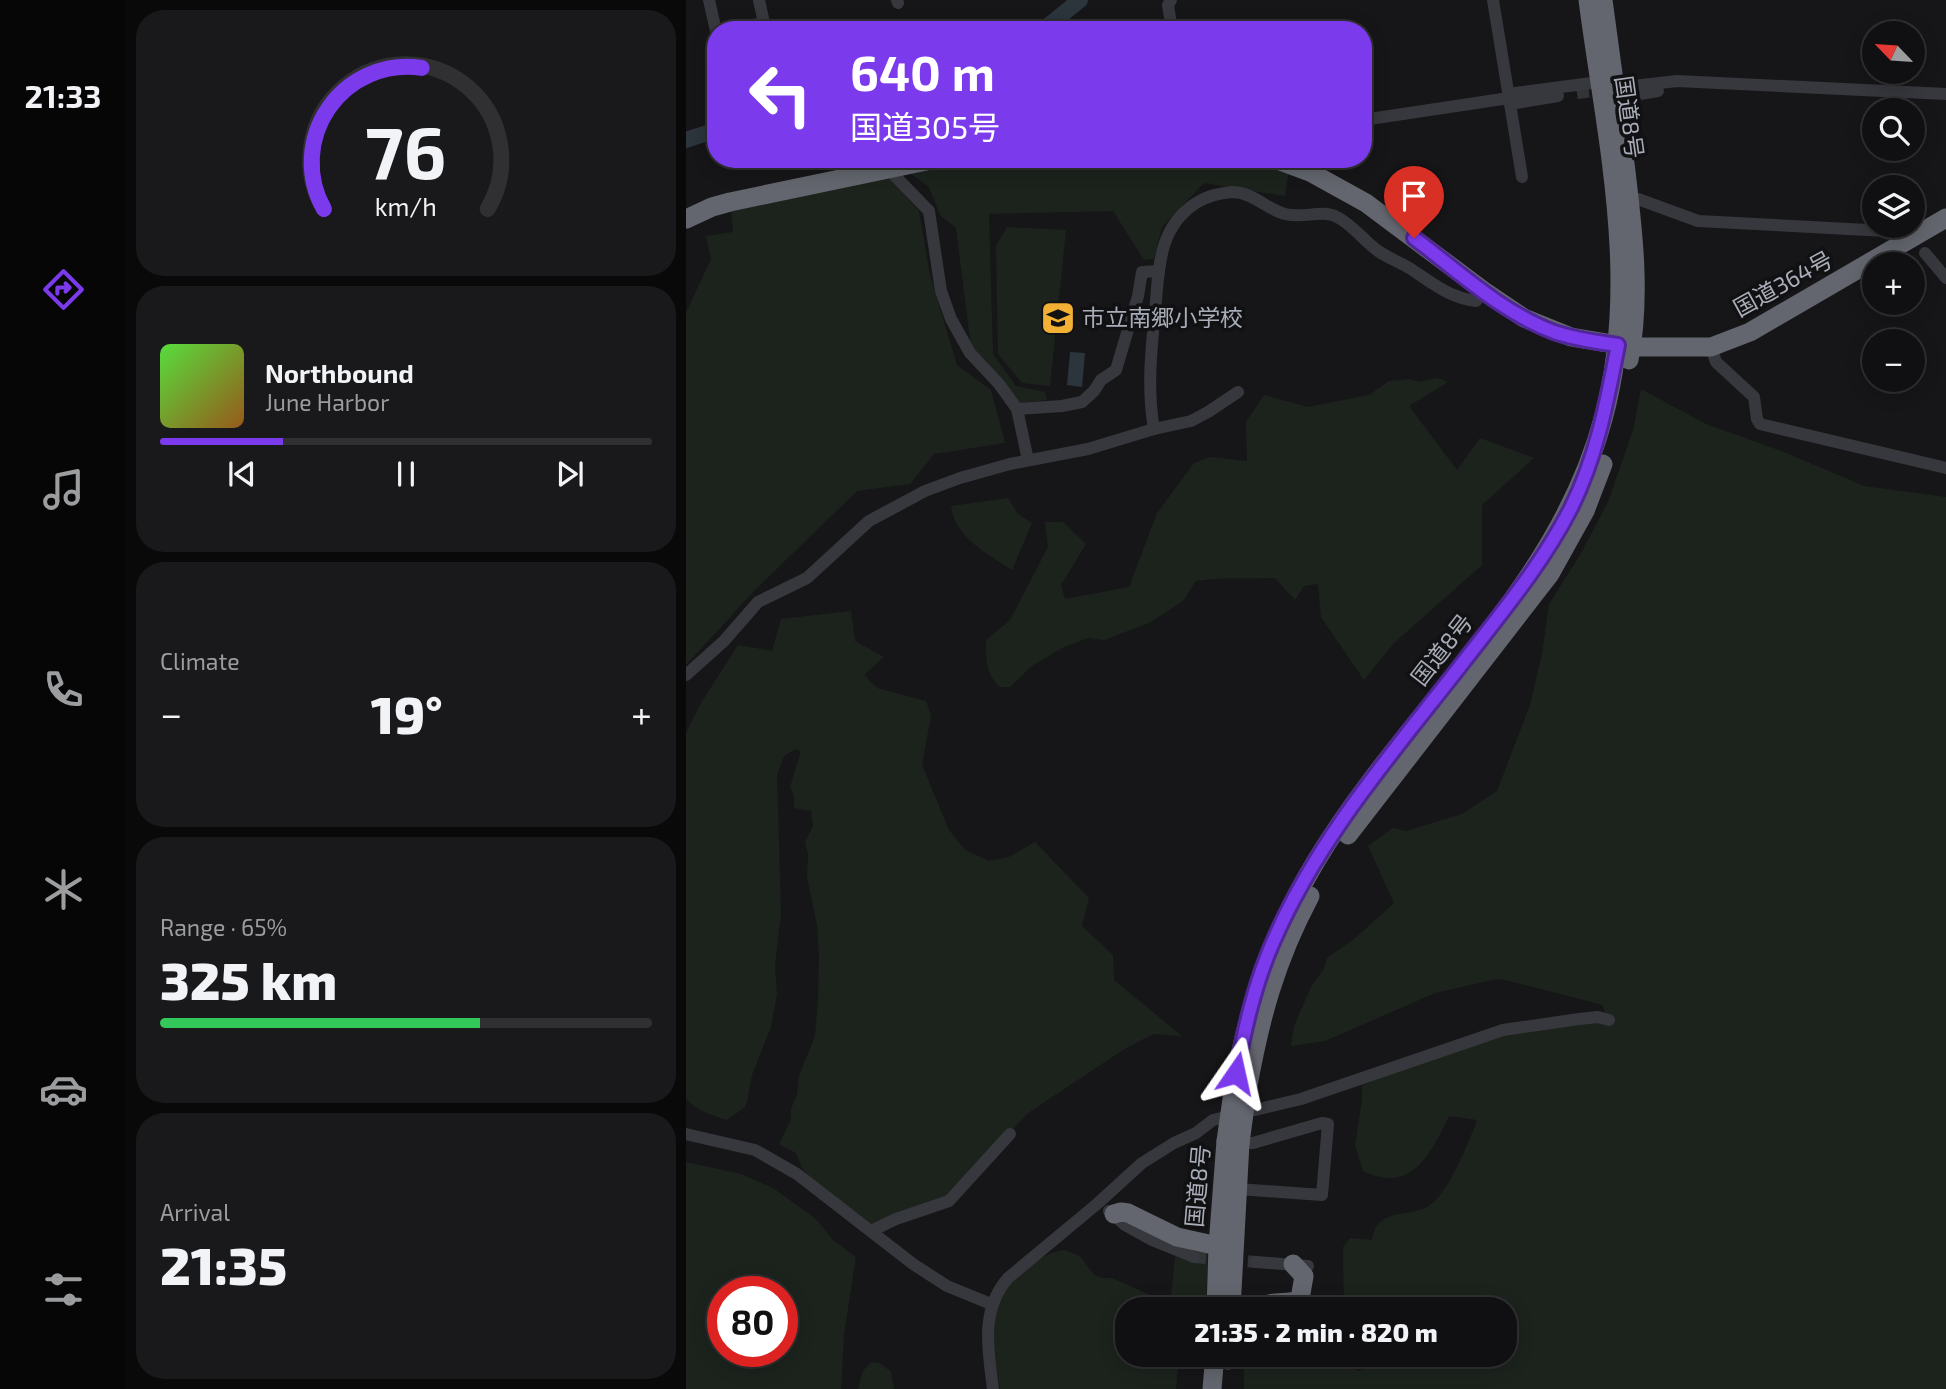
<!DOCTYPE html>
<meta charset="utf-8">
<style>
body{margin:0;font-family:"Exo 2","Noto Sans JP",sans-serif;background:#19191b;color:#f1f3f6;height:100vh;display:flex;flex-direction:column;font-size:26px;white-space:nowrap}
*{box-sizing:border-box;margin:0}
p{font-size:23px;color:#9c9d9f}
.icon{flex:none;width:38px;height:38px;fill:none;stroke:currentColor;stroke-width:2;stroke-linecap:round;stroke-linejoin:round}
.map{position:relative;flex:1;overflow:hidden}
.drawer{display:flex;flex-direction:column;gap:10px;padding:10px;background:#09090a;width:560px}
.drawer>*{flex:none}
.top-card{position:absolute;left:21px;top:21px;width:665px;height:147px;border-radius:28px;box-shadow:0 4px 18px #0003,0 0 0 2px #303032;background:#7c3aed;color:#fff;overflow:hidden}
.needle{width:46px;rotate:295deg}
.fabs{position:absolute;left:1176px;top:21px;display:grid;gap:14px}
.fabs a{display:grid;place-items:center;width:63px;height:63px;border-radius:50%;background:#101012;box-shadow:0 4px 18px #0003,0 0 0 2px #303032;font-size:35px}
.speed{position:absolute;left:21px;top:1276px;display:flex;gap:14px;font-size:35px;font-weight:700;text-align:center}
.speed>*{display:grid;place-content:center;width:91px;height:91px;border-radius:50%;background:#101012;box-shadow:0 4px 18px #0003,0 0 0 2px #303032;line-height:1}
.speed .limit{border:10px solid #d22;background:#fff;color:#111}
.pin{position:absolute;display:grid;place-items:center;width:60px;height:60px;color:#fff;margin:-72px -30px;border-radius:50% 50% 50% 0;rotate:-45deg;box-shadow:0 0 7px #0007}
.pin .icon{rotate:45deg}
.me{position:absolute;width:77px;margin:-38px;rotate:11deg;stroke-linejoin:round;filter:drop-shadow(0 0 5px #0008)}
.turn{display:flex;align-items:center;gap:24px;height:147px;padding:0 28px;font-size:32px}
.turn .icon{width:91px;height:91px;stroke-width:2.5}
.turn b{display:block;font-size:49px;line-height:60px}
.big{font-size:52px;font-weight:800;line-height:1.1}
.drawer .widget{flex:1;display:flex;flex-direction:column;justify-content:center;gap:10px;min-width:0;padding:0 24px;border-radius:28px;background:#19191b}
.drawer .dial{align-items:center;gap:0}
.dial svg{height:182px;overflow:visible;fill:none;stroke:#303032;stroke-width:7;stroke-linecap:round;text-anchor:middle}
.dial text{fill:#f1f3f6;stroke:none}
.song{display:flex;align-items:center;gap:21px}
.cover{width:84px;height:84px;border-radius:10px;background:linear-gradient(135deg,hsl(110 70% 55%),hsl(30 70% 35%))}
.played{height:7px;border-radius:4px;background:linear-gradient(90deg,#7c3aed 25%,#303032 25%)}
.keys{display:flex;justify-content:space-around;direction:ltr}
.heat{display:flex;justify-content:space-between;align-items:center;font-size:38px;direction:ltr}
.charge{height:10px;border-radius:5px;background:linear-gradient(90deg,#34c759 65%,#303032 0)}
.trip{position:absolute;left:429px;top:1297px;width:402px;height:70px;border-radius:28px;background:#101012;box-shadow:0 4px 18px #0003,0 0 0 2px #303032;font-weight:800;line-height:70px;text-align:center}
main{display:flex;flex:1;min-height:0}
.dock{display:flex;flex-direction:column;width:126px;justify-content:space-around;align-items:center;background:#060607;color:#9c9d9f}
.dock .icon{width:49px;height:49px}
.dock .on{color:#7c3aed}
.dock b{font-size:32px;color:#f1f3f6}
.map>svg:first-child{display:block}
.green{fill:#1c231d;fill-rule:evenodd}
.water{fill:#2c353c}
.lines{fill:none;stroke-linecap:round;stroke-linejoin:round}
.river{stroke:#2c353c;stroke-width:16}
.minor-tunnel{stroke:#333438;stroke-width:12;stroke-dasharray:12 6;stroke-linecap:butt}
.minor{stroke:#37383d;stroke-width:12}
.highway{stroke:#63666e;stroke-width:19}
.highway-bridge{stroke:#63666e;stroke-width:19}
.route-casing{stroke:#51269a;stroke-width:18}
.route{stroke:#7c3aed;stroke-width:12}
.labels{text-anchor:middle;stroke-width:7;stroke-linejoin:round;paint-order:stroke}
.street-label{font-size:23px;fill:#a8adb8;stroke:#111113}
.poi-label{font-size:23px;fill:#a8adb8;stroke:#111113;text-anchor:start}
</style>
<main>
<nav class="dock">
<b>21:33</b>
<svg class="icon on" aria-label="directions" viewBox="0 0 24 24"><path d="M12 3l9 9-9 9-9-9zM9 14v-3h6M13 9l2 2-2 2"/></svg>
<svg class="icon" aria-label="music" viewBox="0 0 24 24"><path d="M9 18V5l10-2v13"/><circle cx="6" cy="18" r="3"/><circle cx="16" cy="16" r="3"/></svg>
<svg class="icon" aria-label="phone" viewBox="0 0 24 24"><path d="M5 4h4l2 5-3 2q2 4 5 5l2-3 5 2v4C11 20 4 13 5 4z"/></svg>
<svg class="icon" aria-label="climate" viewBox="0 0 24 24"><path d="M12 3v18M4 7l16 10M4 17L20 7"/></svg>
<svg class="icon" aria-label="car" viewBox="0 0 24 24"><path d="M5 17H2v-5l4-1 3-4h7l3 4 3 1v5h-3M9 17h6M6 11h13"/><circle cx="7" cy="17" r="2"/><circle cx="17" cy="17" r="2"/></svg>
<svg class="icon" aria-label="filters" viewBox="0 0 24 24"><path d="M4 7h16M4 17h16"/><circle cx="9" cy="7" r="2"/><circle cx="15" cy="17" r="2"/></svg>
</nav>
<section class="drawer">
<div class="widget dial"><svg viewBox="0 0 100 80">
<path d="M14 69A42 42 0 1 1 86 69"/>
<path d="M14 69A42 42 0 0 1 57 7" stroke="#7c3aed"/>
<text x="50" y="56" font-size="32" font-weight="700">76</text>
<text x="50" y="72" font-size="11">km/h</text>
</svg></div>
<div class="widget">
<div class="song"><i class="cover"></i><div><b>Northbound</b><p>June Harbor</p></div></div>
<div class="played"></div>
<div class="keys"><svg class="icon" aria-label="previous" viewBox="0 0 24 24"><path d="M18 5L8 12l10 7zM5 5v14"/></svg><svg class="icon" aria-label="pause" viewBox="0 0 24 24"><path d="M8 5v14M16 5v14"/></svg><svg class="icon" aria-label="next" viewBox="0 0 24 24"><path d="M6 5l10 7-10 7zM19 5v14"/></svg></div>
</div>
<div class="widget"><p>Climate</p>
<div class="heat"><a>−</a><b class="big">19°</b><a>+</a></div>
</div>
<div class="widget"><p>Range · 65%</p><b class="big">325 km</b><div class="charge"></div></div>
<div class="widget"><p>Arrival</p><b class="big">21:35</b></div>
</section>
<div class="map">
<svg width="1260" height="1389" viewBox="0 0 1260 1389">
<rect width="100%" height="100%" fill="#161618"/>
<g class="green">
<polygon points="262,159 551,159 603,170 599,196 518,183 476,227 468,259 458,260 427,211 303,214 307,354 330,386 359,392 361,400 333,403 285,347 270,228 254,215 243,187 221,171 249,161"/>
<polygon points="201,175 233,211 244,275 271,365 305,390 319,443 248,454 224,484 171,491 68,591 0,665 0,313 25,259 20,236 47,232 45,208"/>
<polygon points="321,227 380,230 364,386 336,383 312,354 310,246"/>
<path d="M 751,378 L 762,382 L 723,406 L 771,470 L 794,438 L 848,458 L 796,505 L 796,565 L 708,643 L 678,680 L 635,617 L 632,584 L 618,586 L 609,600 L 589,578 C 562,579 536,577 510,581 L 497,601 L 463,623 L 418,640 L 402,638 L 378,647 L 346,666 L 324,687 L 314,687 C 300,675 300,658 300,640 L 324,620 L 362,547 L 359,522 L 377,522 L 400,544 L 375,585 L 379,599 L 443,587 L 471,513 L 508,463 L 524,457 L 561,461 L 560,422 L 578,395 L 622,407 L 683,395 L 703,381 L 724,379 L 733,382 Z"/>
<path d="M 955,389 L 1020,424 L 1098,452 L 1178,486 L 1260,497 L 1260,1389 L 558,1389 L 558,1355 L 658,1355 L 671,1371 L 679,1369 L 679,1355 L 819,1354 L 819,1309 L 658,1309 L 657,1247 L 664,1238 L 686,1240 C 691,1207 720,1218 741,1207 C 761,1197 783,1142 791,1120 L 763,1116 C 745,1153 726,1195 677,1171 L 669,1145 L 676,1100 L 676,1086 L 718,1064 L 792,1041 L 919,1014 L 917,1005 L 815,979 L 806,980 L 749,993 L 639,1041 L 605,1046 L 608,1026 L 626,985 L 638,969 L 641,958 L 668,939 L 708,903 L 682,846 L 707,828 L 720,831 L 776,814 L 811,791 L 844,705 L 856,654 L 863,604 L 894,555 L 922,502 L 947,430 Z"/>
<path d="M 322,498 L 332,514 L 346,523 L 326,570 C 301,553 269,538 265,506 Z"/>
<path d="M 165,611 L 169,641 L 198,657 L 178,675 L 191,688 L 240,701 L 245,716 L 236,765 L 263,830 L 279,850 L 303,861 L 323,857 L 349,842 L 403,898 L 396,926 L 427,955 L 428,980 L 496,1036 L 467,1034 L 437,1050 L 342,1113 L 263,1197 L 184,1228 L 129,1183 L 116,1168 L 110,1153 L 93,1144 L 105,1119 L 105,1109 L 111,1094 L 113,1076 L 129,1036 L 132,1000 L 133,957 L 131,925 L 121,877 L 122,854 L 119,842 L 127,826 L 125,811 L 108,808 L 108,796 L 104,787 L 115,751 L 110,749 L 98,756 L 91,775 L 95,913 L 89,966 L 91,994 L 85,1027 L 66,1075 L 61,1101 L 59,1107 L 41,1120 C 25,1115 12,1111 0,1099 L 0,733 L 15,703 L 52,645 L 86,651 L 95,619 Z"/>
<path d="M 0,1162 L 55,1174 L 87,1188 L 130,1219 L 147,1240 L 170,1257 L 158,1334 L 155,1389 L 0,1389 ZM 37,1292 L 96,1292 L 96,1351 L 37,1351 Z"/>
<polygon points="515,1249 522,1252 520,1309 484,1309 489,1256 509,1263"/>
<path d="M 378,1250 L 394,1256 L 408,1275 L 417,1278 L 426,1278 L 466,1296 L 479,1309 L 441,1309 L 441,1354 L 493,1355 L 490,1389 L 314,1389 C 310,1364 301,1319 313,1296 C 318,1288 329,1280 336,1273 C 351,1261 359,1253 378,1250 Z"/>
<polygon points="185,1362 194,1363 205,1372 208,1389 172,1389 177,1371"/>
</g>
<polygon class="water" points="384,352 399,353 396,387 381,385"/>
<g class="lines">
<g class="river">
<polyline points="357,30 394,0"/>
<polyline points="0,140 30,130"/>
</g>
<g class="minor-tunnel">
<polyline points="891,93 922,89"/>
<polyline points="508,1257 570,1262"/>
</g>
<g class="minor">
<polyline points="23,0 30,31"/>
<polyline points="211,0 212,3"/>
<polyline points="485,0 482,5 486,30"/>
<polyline points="807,0 836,177"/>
<polyline points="39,30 78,23 73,0"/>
<polyline points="938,87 991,81 1260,94"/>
<polyline points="822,94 913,82"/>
<polyline points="930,98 972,91"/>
<polyline points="824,104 872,96"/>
<polyline points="677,120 823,98"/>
<polyline points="210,167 208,175 243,211 255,291 265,319 284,353 313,384 331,409 342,460"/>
<polyline points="944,201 952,199 1012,221 1219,232 1225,238"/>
<polyline points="1239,253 1260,278"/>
<polyline points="1025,347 1030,362 1068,397 1071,419 1074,424 1260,468"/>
<polyline points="331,409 376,406 396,402 408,391 415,380 430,370 452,296 456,272 473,271"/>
<path d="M 468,429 C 461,389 465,352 469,312 C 473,271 471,228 510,203 C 521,196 533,193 546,192 C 567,192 580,209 599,214 C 618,219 635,209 651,217 C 667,225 678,241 692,251 C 702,258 714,262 725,269 C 746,283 764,298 790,301 L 798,291"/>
<polyline points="0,675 38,641 72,602 121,578 183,521 239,491 274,478 324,464 402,449 468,429 505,421 522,412 552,392"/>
<polyline points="0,1134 69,1150 111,1174 227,1264 261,1286 305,1304"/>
<polyline points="552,1189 636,1195 642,1124 636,1123 567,1143 554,1143"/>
<polyline points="423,1211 439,1225 466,1240 508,1257"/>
<polyline points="185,1231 210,1219 263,1201 324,1134"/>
<polyline points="570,1262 622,1266"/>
<path d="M 307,1389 C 302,1350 294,1310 322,1278 L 411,1204 L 456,1163 L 488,1143 L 510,1133 L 527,1120 L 615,1099 L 817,1030 L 893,1019 L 912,1017 L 923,1020"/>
</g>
<g class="highway">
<path d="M 917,0 C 924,52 931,104 938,155 C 946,222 956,293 943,360"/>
<polyline points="589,159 624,172 680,203 798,291 838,318 885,337 945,347 1025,347 1064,332 1260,218"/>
<polyline points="0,219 26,207 44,202 250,159"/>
<polyline points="662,835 864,574 899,511 917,464"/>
<path d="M 561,1091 C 574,1018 589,962 624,896"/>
<path d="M 547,1092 C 562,1005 584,937 630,861 C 720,711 871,592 917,419 C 955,282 920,138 902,0"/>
<polyline points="428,1214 435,1212 442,1213 491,1237 532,1246"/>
<polyline points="530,1309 532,1246 540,1141"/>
<polyline points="545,1309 554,1143"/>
<path d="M 574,1309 C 587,1298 601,1306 614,1299 L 618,1276 L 607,1264"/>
<polyline points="542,1360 549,1354"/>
<polyline points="526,1389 529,1354"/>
</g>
<g class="highway-bridge">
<polyline points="540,1141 547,1092"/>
<polyline points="554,1143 561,1091"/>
</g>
</g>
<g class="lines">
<g class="route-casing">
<path id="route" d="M 550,1073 C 559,1028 569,982 588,940 C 633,836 710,749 779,660 C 817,611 857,563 885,508 C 911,456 921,401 932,345 C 911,342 888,339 868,332 C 815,312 772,271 728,238"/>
</g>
<use href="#route" class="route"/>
</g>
<defs>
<g id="school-square" transform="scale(1.75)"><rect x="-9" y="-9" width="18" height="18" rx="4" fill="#f2b134" stroke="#111113"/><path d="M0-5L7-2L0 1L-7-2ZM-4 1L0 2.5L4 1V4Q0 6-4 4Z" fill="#111"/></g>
</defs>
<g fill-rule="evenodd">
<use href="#school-square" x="372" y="318"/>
</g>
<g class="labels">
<g class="street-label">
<text transform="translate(943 117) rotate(82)" y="8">国道8号</text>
<text transform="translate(1097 284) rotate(-29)" y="8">国道364号</text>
<text transform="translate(756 650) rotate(-52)" y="8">国道8号</text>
<text transform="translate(512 1186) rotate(-85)" y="8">国道8号</text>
</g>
<g class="poi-label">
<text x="396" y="326">市立南郷小学校</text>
</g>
</g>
</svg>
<div class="fabs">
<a><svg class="needle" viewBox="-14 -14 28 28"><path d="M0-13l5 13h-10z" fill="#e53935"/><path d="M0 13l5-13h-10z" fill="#9c9d9f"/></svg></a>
<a><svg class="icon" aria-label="search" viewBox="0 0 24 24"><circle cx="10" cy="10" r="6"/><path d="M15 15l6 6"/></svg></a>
<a><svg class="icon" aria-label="layers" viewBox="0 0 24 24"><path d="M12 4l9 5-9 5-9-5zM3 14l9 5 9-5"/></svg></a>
<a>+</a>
<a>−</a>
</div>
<div class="speed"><div class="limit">80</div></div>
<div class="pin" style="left:728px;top:238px;background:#d93025"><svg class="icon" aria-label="arrive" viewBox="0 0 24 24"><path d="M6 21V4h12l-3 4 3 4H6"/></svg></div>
<svg class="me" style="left:550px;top:1073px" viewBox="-20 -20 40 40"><path d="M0-17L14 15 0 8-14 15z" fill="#7c3aed" stroke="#fff" stroke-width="4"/></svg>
<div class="trip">21:35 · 2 min · 820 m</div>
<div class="top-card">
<div class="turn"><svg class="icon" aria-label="left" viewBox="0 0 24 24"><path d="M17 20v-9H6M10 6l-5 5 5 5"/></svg><div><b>640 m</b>国道305号</div></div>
</div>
</div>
</main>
